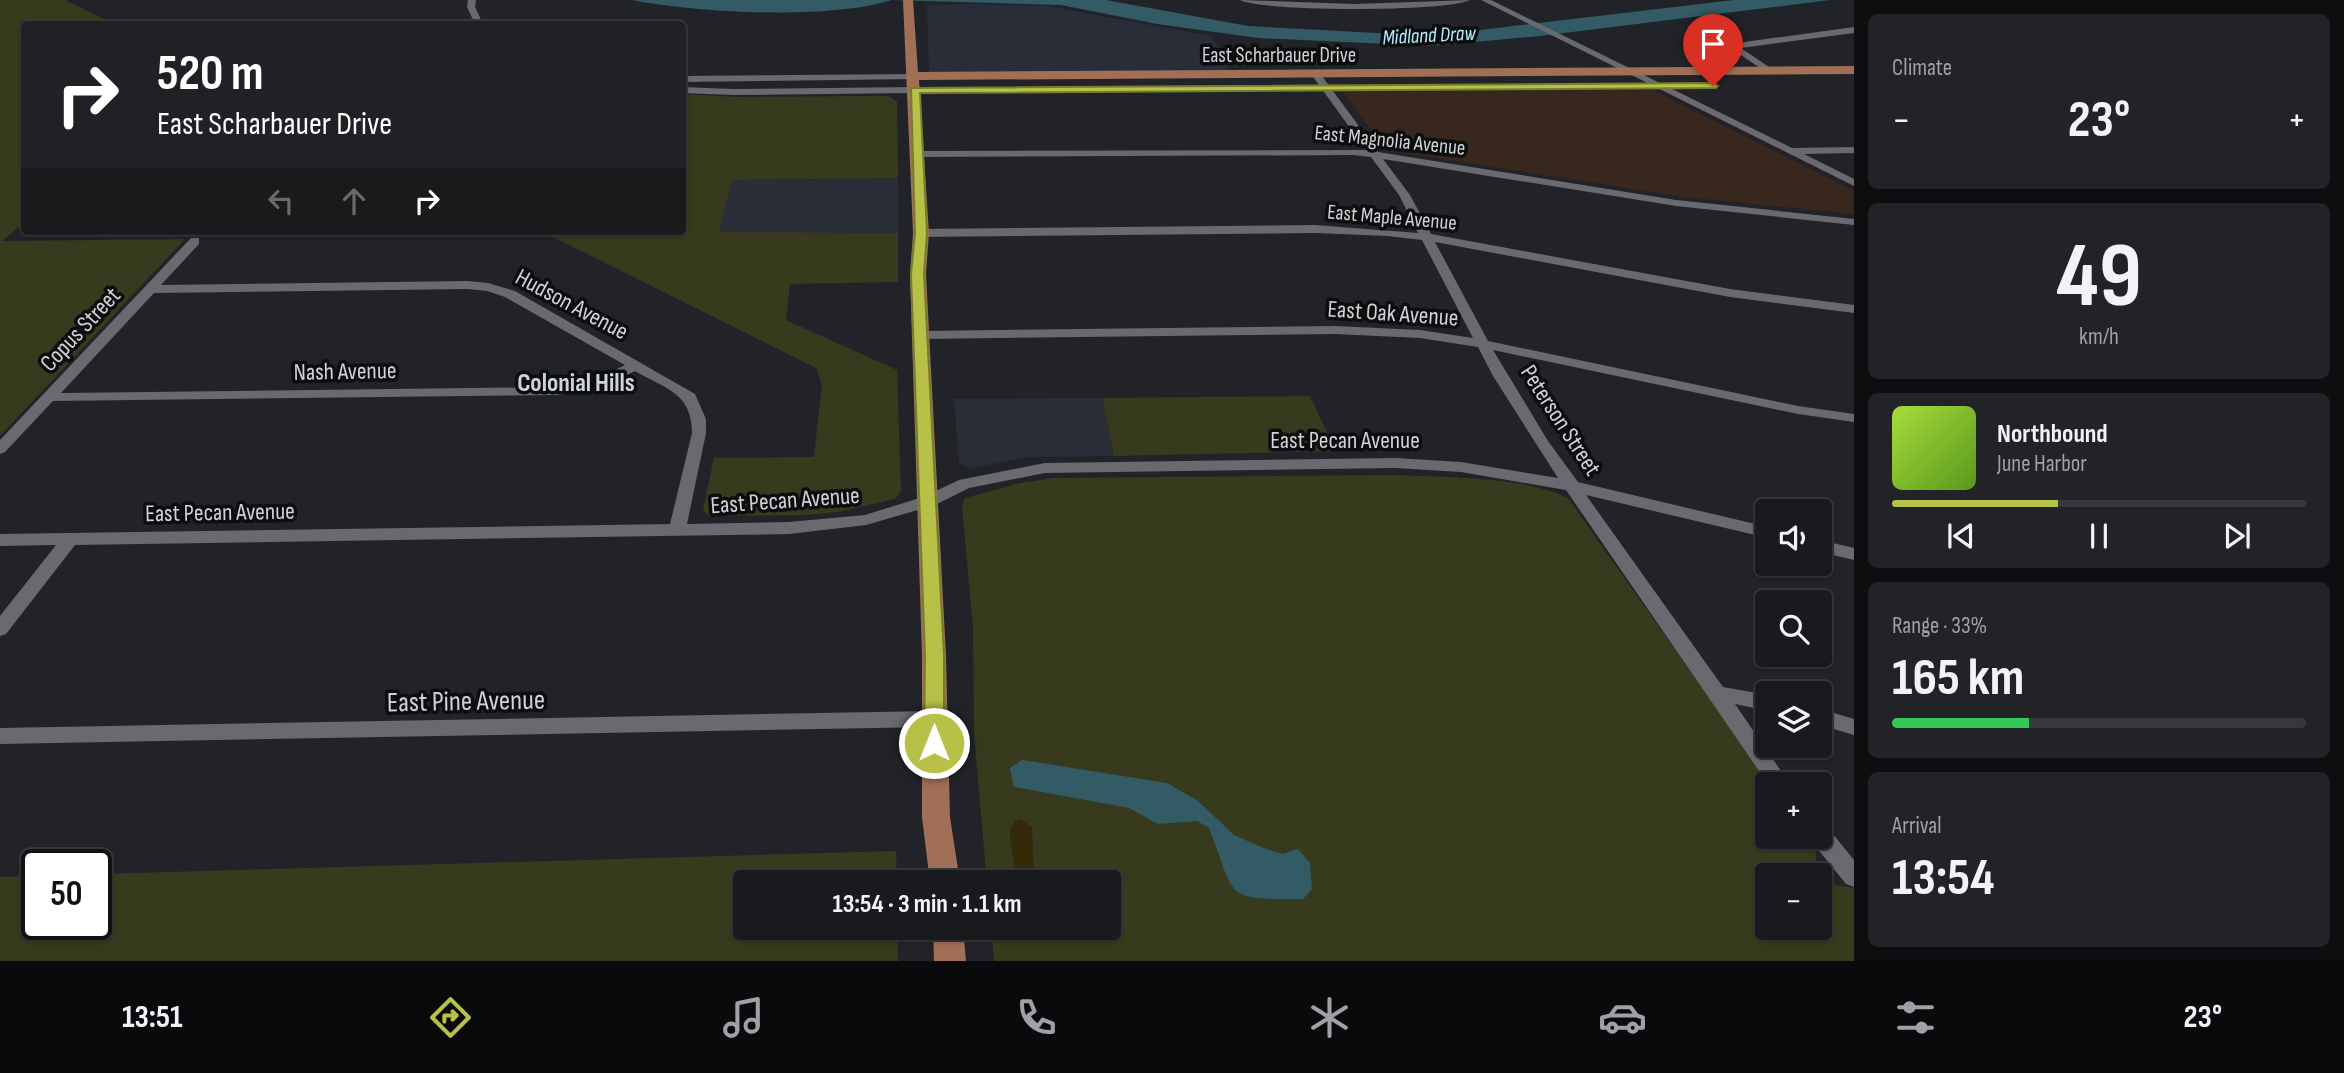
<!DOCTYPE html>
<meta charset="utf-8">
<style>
body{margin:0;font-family:"Sofia Sans Condensed",sans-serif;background:#222327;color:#f1f3f6;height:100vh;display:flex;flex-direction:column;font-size:26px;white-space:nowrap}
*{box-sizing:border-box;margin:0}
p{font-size:23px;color:#9fa1a4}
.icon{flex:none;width:38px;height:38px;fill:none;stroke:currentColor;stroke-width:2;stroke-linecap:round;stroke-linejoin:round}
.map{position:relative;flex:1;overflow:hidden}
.drawer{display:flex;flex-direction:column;gap:14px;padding:14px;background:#0e0e10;width:490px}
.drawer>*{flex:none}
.hud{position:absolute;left:21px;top:21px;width:665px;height:214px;border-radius:7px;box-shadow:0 2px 5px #0004,0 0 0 2px #37383c;background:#202124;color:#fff;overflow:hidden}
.buttons{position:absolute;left:1755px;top:499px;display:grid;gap:14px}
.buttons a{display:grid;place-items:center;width:77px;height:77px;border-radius:7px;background:#191a1e;box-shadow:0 2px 5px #0004,0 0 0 2px #37383c;font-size:35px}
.speed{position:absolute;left:21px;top:849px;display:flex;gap:14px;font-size:35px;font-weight:700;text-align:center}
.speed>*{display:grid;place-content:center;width:91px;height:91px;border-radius:50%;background:#191a1e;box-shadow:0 2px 5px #0004,0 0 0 2px #37383c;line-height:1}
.speed .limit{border:4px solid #111;border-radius:10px;background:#fff;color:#111}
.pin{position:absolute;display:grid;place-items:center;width:60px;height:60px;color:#fff;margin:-72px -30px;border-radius:50% 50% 50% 0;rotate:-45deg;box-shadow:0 0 7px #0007}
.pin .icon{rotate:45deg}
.me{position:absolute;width:77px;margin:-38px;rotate:0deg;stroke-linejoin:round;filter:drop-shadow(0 0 5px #0008)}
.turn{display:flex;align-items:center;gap:24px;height:147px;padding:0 21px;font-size:32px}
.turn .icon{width:91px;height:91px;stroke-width:2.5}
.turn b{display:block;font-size:49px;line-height:60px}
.lanes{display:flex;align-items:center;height:66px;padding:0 21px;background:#0003;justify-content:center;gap:35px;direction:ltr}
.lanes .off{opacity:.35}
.big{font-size:52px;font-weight:700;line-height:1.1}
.drawer .widget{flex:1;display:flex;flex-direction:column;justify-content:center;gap:10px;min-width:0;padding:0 24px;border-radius:10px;background:#222327}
.drawer .dial{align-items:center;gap:0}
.dial b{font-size:91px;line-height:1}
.song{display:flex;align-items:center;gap:21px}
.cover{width:84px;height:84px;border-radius:10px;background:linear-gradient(135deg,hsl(80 70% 55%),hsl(90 70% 35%))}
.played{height:7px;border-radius:4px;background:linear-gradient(90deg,#b7c147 40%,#37383c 40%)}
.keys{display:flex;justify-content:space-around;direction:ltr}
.heat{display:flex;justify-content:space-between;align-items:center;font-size:38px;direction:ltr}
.charge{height:10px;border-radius:5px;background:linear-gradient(90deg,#34c759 33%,#37383c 0)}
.trip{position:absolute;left:733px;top:870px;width:388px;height:70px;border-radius:7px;background:#191a1e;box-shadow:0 2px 5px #0004,0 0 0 2px #37383c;font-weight:700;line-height:70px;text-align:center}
.tab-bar{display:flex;height:112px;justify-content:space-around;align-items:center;background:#0a0a0c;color:#9fa1a4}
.tab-bar .icon{width:49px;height:49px}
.tab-bar .current{color:#b7c147}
.tab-bar b{font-size:32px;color:#f1f3f6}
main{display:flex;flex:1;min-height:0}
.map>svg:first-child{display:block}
.built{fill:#292d37}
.education{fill:#37271c}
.green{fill:#383a1e}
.sand{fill:#322a09}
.water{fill:#325b65}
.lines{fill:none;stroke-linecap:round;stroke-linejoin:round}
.minor{fill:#686a6f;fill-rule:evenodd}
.major{fill:#a06f55;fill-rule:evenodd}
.route{fill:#b7c147;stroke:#777d2e;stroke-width:2}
.labels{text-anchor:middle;stroke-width:7;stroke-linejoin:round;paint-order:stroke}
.far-water-label{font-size:21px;font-style:italic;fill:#b4eeff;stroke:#0c0d0f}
.far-street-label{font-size:21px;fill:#d1d2d5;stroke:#0c0d0f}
.street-label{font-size:24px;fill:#d1d2d5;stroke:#0c0d0f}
.neighbourhood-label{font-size:26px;font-weight:bold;fill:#cfd2d8;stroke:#0c0d0f}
.near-street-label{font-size:28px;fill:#d1d2d5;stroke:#0c0d0f}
</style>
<main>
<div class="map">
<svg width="1854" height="961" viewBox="0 0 1854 961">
<rect width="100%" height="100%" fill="#212328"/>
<g class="built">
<polygon points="970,4 1047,6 1211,36 1231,72 929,73 927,5"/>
<polygon points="898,178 898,233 719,233 732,180"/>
<polygon points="1102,398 1114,456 1027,457 973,468 959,464 954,399"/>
</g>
<polygon class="education" points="1652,90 1854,191 1854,214 1683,197 1386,150 1343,92"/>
<g class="green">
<polygon points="0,0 65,0 114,24 24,24 24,223 2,241 185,239 0,436"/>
<polygon points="683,94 737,97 877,96 889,96 897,102 898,178 732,180 719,232 898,233 898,282 790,284 786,320 897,370 901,491 895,499 838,512 805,515 709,516 703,510 714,458 814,457 822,385 816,368 549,235 520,231 682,231"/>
<polygon points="1310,396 1336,451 1114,456 1102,398"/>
<path d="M 1399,475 C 1451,478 1522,476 1568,498 L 1770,784 L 1768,836 L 1807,837 L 1816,850 L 1815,875 L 1768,875 L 1768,928 L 1820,928 L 1820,882 L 1854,888 L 1854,961 L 994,961 L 991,928 L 1110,928 L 1110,882 L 987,882 L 974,734 L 973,628 L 962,506 L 965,498 L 1020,483 L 1054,478 Z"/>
<polygon points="896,851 897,882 746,882 746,928 897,928 898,961 0,961 0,877 37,876 37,924 96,924 96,874"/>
</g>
<polygon class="sand" points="1020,819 1032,827 1034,882 1018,882 1010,839 1010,829 1016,820"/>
<g class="water">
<path d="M 632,0 L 1106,0 L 1248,26 L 1395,34 L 1480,30 L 1734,0 L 1830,0 L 1540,36 L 1430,46 L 1258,38 L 1157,24 L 1061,5 L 892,0 C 829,20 697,13 632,0 Z"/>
<path d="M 1022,760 L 1167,783 L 1198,801 L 1234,835 L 1266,849 L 1283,854 L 1298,849 L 1310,863 L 1312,889 L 1303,899 C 1222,899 1237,900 1209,828 L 1197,821 L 1158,824 L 1129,808 L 1014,787 L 1010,768 Z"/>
</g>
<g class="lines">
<g class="minor">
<polygon points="468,0 476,0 475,7 483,24 475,24 467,7"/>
<path d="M 1240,0 L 1355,4 L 1470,0 C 1448,12 1262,12 1240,0 Z"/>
<polygon points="1481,0 1491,0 1792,148 1854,147 1854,153 1804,154 1854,179 1854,186"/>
<polygon points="1854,27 1854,33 1741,48 1772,69 1772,73 1769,74 1732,49 1737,43"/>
<path d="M 1316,71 L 1319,72 L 1378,152 L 1676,200 L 1854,219 L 1854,225 L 1676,206 L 1383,159 L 1410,195 L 1431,234 L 1730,289 L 1854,305 L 1854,313 L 1730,297 L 1435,242 L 1488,341 L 1798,406 L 1854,414 L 1854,422 L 1798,414 L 1493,350 L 1548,441 L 1578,482 L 1768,527 L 1768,538 L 1586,495 L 1723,687 L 1768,695 L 1768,711 L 1735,704 L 1790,784 L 1768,784 L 1566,490 L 1461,472 L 1395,468 L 1045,473 L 969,488 L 935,505 L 866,525 L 789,534 L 75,545 L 6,634 L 0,636 L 0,616 L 56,545 L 0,546 L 0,534 L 670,524 L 692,433 C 692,393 666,389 635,371 L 604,386 L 560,395 L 53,401 L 5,452 L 0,454 L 0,440 L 191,238 L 199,238 L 199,244 L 161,285 L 468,281 L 488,283 L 515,291 L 695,394 L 706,419 L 706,433 L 687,524 L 789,522 L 865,515 L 923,497 L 959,480 L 1045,463 L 1395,458 L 1461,462 L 1558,478 L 1493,376 L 1478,347 L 1420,338 L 1335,334 L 921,339 L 914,335 L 921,331 L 1335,326 L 1420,330 L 1473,338 L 1422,240 L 1387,236 L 1315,233 L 921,237 L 915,233 L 921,229 L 1315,225 L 1418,233 L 1399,195 L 1371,157 L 1353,155 L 918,157 L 913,154 L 918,151 L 1366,150 L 1311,74 ZM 468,289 L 487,291 L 505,297 L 625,365 L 595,380 L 560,387 L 61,393 L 154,293 Z"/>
<polygon points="917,74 919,76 914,79 682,82 682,76"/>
<polygon points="682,87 733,89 915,87 920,90 915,93 733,95 682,93"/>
<polygon points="1820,540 1854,548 1854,560 1820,552"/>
<polygon points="1820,709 1854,719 1854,735 1820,725"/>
<polygon points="933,711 940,713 943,719 940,725 933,727 0,744 0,728"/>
<polygon points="1820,826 1828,828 1854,860 1854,887 1846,884 1812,842 1810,836 1820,836"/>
</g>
<g class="major">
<polygon points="903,0 913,0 918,72 1854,66 1854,74 919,80 929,233 926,274 946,656 950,817 960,882 930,882 922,817 922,656 910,274 913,233"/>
<polygon points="933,928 963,928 966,961 934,961"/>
</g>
</g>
<polygon class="route" points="1713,83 1718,86 1716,88 920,93 927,233 924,274 944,656 944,743 941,749 934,752 926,749 924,743 925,656 911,274 915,233 911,88"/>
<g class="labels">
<g class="far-water-label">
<text transform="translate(1429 35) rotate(-3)" y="7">Midland Draw</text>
</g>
<g class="far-street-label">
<text x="1279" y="62">East Scharbauer Drive</text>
<text transform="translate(1390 140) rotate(6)" y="7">East Magnolia Avenue</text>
<text transform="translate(1392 217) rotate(5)" y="7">East Maple Avenue</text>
</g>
<g class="street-label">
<text transform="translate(572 304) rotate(28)" y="8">Hudson Avenue</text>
<text transform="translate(1393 313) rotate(4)" y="8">East Oak Avenue</text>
<text transform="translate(80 329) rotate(-47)" y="8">Copus Street</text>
<text transform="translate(345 371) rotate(-1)" y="8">Nash Avenue</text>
<text transform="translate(1561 420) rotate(57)" y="8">Peterson Street</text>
<text x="1345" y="448">East Pecan Avenue</text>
<text transform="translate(785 500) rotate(-4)" y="8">East Pecan Avenue</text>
<text transform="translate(220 512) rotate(-1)" y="8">East Pecan Avenue</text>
</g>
<g class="neighbourhood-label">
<text x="576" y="391">Colonial Hills</text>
</g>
<g class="near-street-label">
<text transform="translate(466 700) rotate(-1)" y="10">East Pine Avenue</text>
</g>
</g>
</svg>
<div class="buttons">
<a><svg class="icon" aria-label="sound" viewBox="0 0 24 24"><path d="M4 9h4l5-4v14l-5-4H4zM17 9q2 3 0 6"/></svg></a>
<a><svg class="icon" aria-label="search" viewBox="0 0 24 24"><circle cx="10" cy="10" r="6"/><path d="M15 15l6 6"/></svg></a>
<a><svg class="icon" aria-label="layers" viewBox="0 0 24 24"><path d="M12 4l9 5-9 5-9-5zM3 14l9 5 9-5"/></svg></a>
<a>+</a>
<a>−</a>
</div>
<div class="speed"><div class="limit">50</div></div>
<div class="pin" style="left:1713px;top:86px;background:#d93025"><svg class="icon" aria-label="arrive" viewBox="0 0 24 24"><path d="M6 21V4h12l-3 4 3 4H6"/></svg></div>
<svg class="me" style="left:934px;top:743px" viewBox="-20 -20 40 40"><circle r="17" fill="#b7c147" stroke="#fff" stroke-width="3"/><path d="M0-11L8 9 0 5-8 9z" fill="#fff"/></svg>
<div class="trip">13:54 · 3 min · 1.1 km</div>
<div class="hud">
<div class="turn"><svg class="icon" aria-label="right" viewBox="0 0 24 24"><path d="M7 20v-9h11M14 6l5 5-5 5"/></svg><div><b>520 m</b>East Scharbauer Drive</div></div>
<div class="lanes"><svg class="icon off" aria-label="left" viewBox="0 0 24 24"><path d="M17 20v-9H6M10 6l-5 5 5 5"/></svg><svg class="icon off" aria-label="ahead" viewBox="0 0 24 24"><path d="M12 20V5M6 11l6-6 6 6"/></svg><svg class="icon" aria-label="right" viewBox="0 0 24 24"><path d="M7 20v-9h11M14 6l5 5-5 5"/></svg></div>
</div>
</div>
<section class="drawer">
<div class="widget"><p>Climate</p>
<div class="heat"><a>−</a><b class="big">23°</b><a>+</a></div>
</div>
<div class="widget dial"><b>49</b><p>km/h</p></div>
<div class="widget">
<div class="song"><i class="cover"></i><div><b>Northbound</b><p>June Harbor</p></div></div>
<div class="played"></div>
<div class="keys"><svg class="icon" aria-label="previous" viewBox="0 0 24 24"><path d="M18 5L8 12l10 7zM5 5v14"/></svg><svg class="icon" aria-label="pause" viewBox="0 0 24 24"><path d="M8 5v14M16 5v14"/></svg><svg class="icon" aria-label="next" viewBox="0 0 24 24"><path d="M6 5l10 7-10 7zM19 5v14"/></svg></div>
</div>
<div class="widget"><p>Range · 33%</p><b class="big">165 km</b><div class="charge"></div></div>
<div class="widget"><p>Arrival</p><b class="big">13:54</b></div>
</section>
</main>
<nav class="tab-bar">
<b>13:51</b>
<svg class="icon current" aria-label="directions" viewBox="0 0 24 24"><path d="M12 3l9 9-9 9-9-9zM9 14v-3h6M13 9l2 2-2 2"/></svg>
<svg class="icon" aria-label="music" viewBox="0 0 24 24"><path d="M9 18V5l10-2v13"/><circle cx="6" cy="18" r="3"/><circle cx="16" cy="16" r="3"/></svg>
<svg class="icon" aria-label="phone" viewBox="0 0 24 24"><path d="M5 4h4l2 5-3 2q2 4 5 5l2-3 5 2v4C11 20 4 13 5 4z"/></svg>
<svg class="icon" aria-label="climate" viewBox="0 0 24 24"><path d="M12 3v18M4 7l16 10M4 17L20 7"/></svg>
<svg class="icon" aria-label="car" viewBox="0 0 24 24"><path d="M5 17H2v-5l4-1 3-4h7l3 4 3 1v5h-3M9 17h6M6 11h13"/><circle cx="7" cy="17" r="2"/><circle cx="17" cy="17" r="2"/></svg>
<svg class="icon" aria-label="filters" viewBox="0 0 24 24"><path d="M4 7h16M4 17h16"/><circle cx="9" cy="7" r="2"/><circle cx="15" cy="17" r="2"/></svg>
<b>23°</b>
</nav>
